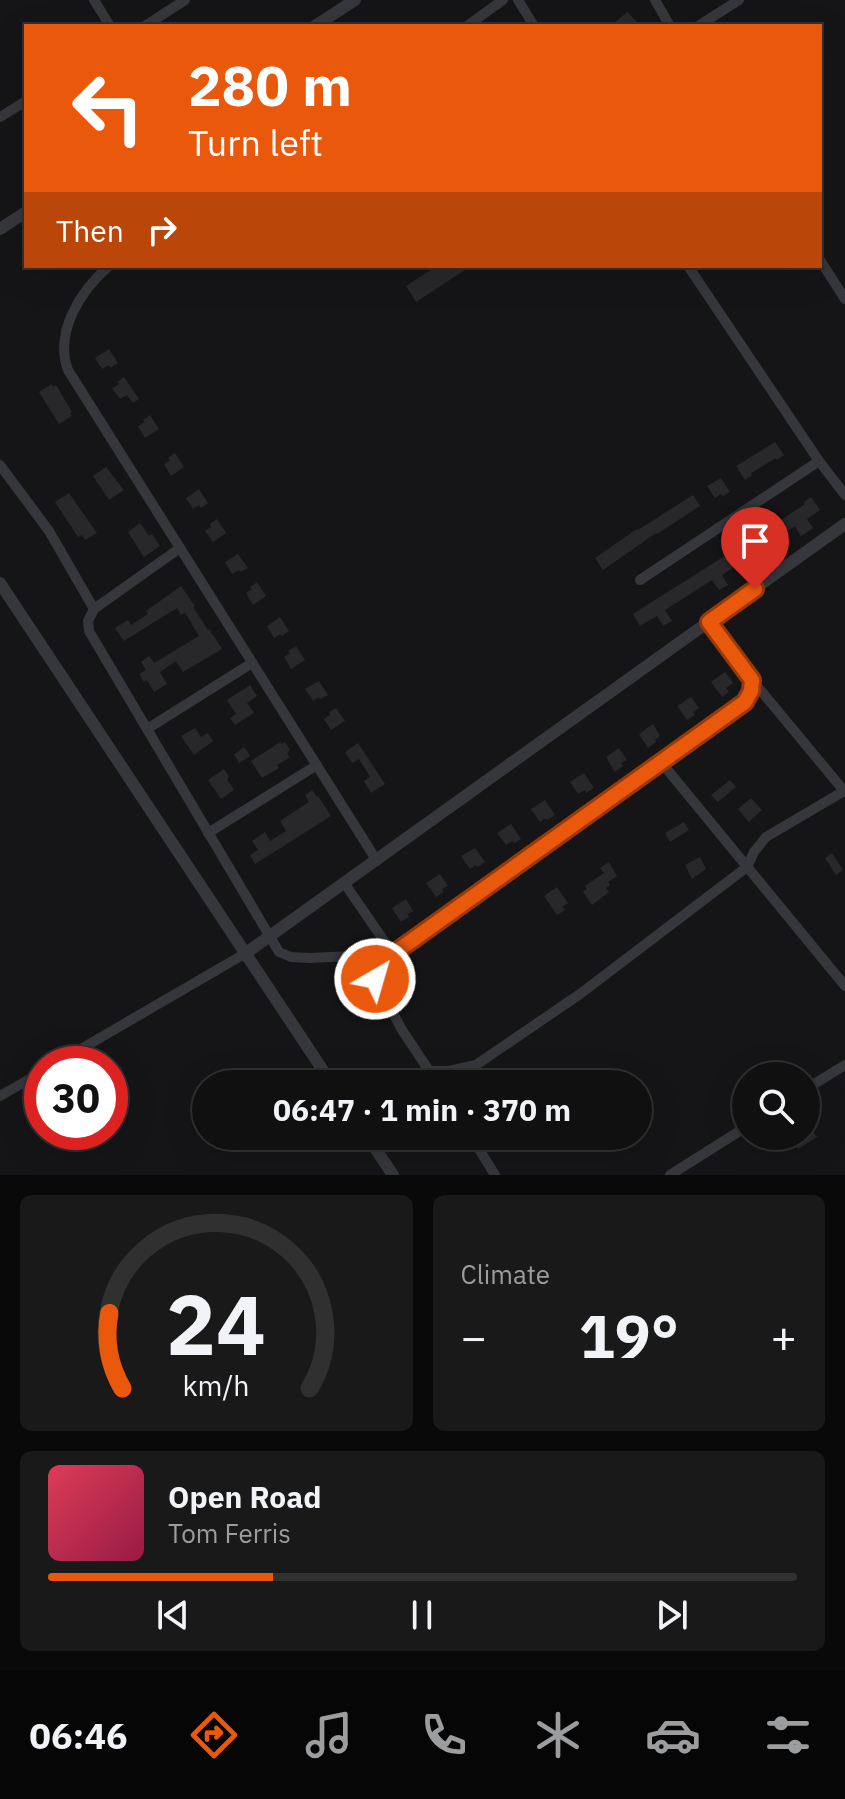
<!DOCTYPE html>
<meta charset="utf-8">
<style>
body{margin:0;font-family:"IBM Plex Sans",sans-serif;background:#19191a;color:#f1f3f6;height:100vh;display:flex;flex-direction:column;font-size:30px;white-space:nowrap}
*{box-sizing:border-box;margin:0}
p{font-size:26px;color:#9c9d9f}
.icon{flex:none;width:44px;height:44px;fill:none;stroke:currentColor;stroke-width:2;stroke-linecap:round;stroke-linejoin:round}
.map{position:relative;height:1175px;overflow:hidden}
.sheet{display:flex;flex-direction:column;gap:20px;padding:20px;background:#090909;flex:1}
.sheet>*{flex:none}
.banner{position:absolute;left:24px;top:24px;width:798px;height:244px;border-radius:0px;box-shadow:0 8px 32px #0002,0 0 0 2px #303031;background:#ea580c;color:#fff;overflow:hidden}
.fabs{position:absolute;left:732px;top:1062px;display:grid;gap:16px}
.fabs a{display:grid;place-items:center;width:88px;height:88px;border-radius:50%;background:#101011;box-shadow:0 8px 32px #0002,0 0 0 2px #303031;font-size:40px}
.speed{position:absolute;left:24px;top:1046px;display:flex;gap:16px;font-size:40px;font-weight:700;text-align:center}
.speed>*{display:grid;place-content:center;width:104px;height:104px;border-radius:50%;background:#101011;box-shadow:0 8px 32px #0002,0 0 0 2px #303031;line-height:1}
.speed .limit{border:12px solid #d22;background:#fff;color:#111}
.pin{position:absolute;display:grid;place-items:center;width:68px;height:68px;color:#fff;margin:-82px -34px;border-radius:50% 50% 50% 0;rotate:-45deg;box-shadow:0 0 8px #0007}
.pin .icon{rotate:45deg}
.me{position:absolute;width:88px;margin:-44px;rotate:38deg;stroke-linejoin:round;filter:drop-shadow(0 0 6px #0008)}
.turn{display:flex;align-items:center;gap:28px;height:168px;padding:0 32px;font-size:36px}
.turn .icon{width:104px;height:104px;stroke-width:2.5}
.turn b{display:block;font-size:56px;line-height:68px}
.then{display:flex;align-items:center;height:76px;padding:0 32px;background:#0003;gap:16px;font-size:30px}
.big{font-size:60px;font-weight:700;line-height:1.1}
.sheet .widget{flex:1;display:flex;flex-direction:column;justify-content:center;gap:12px;min-width:0;padding:0 28px;border-radius:12px;background:#19191a}
.sheet .dial{align-items:center;gap:0}
.dial svg{height:208px;overflow:visible;fill:none;stroke:#303031;stroke-width:7;stroke-linecap:round;text-anchor:middle}
.dial text{fill:#f1f3f6;stroke:none}
.song{display:flex;align-items:center;gap:24px}
.cover{width:96px;height:96px;border-radius:12px;background:linear-gradient(135deg,hsl(350 70% 55%),hsl(340 70% 35%))}
.played{height:8px;border-radius:4px;background:linear-gradient(90deg,#ea580c 30%,#303031 30%)}
.keys{display:flex;justify-content:space-around;direction:ltr}
.heat{display:flex;justify-content:space-between;align-items:center;font-size:44px;direction:ltr}
.sheet .tiles{flex:1;display:grid;gap:20px;grid-template-columns:1fr 1fr}
.widget:last-child{grid-column:span 2}
.trip{position:absolute;left:192px;top:1070px;width:460px;height:80px;border-radius:40px;background:#101011;box-shadow:0 8px 32px #0002,0 0 0 2px #303031;font-weight:700;line-height:80px;text-align:center}
.tab-bar{display:flex;height:128px;justify-content:space-around;align-items:center;background:#060607;color:#9c9d9f}
.tab-bar .icon{width:56px;height:56px}
.tab-bar .current{color:#ea580c}
.tab-bar b{font-size:36px;color:#f1f3f6}
.map>svg:first-child{display:block}
.building{fill:#28282b}
.lines{fill:none;stroke-linecap:round;stroke-linejoin:round}
.minor{stroke:#35373c;stroke-width:10}
.tertiary{stroke:#35373c;stroke-width:12}
.route-casing{stroke:#983908;stroke-width:20}
.route{stroke:#ea580c;stroke-width:14}
</style>
<div class="map">
<svg width="845" height="1175" viewBox="0 0 845 1175">
<rect width="100%" height="100%" fill="#151517"/>
<g class="building">
<polygon points="627,12 637,22 632,26 611,26"/>
<polygon points="437,266 471,266 416,302 406,286"/>
<polygon points="109,349 118,363 110,368 109,365 102,369 95,358"/>
<polygon points="124,377 139,399 133,403 127,395 120,399 112,388 119,384 117,382"/>
<polygon points="52,384 53,387 56,385 72,412 70,413 72,416 59,424 39,392"/>
<polygon points="150,415 159,429 145,438 138,426 144,422 143,420"/>
<polygon points="775,442 784,455 777,460 776,458 751,473 752,475 745,480 736,466"/>
<polygon points="175,453 184,467 171,476 164,464 170,460 168,458"/>
<polygon points="106,467 124,490 109,500 93,476"/>
<polygon points="721,478 730,492 723,496 721,494 715,498 707,486"/>
<polygon points="199,489 208,503 201,508 199,505 193,509 186,498"/>
<polygon points="69,493 97,533 85,540 82,535 78,537 55,502"/>
<polygon points="693,495 700,506 657,534 656,533 603,570 595,558 637,529 638,530"/>
<polygon points="811,497 820,510 807,519 813,528 801,536 795,526 780,536 771,522 778,517 780,520 787,516 805,504 804,502"/>
<polygon points="217,519 226,533 213,542 205,531 211,527 210,524"/>
<polygon points="140,523 149,536 152,534 160,546 144,557 128,532"/>
<polygon points="755,533 764,547 722,575 728,585 719,590 712,580 665,610 672,621 663,626 657,616 640,626 633,614 731,552 734,556 747,548 744,543 749,540 747,538"/>
<polygon points="238,554 248,568 240,572 239,570 232,574 225,562"/>
<polygon points="257,582 266,596 253,605 246,593 252,589 250,587"/>
<polygon points="181,586 195,606 193,607 208,630 209,629 222,649 183,672 176,661 160,672 167,684 154,692 147,680 144,682 139,674 146,670 141,662 149,656 154,663 199,636 189,619 185,613 181,615 177,608 124,641 115,628 128,620 131,625 148,614 146,611"/>
<polygon points="280,617 289,631 282,636 280,634 274,638 267,626"/>
<polygon points="296,646 305,660 291,669 284,657 290,653 288,651"/>
<polygon points="725,672 733,683 726,688 729,692 722,697 711,682"/>
<polygon points="319,681 328,695 320,699 319,697 313,701 305,689"/>
<polygon points="250,685 257,696 247,703 254,713 235,725 230,718 236,714 227,700"/>
<polygon points="691,697 699,708 693,712 695,715 687,720 677,706"/>
<polygon points="336,708 345,721 331,730 324,719 330,715 329,712"/>
<polygon points="653,724 660,736 655,740 656,742 648,748 639,734"/>
<polygon points="195,728 201,737 208,733 213,741 194,755 181,736"/>
<polygon points="280,742 281,744 285,742 290,750 287,753 290,757 277,765 279,768 262,778 251,761"/>
<polygon points="358,743 385,784 371,793 364,781 370,777 369,775 359,759 352,763 345,752"/>
<polygon points="244,747 250,756 239,763 234,754"/>
<polygon points="619,748 627,760 621,763 623,766 615,772 606,757"/>
<polygon points="224,769 229,777 227,779 234,790 221,799 208,780"/>
<polygon points="584,773 594,788 586,793 585,790 578,794 570,782"/>
<polygon points="730,780 736,787 718,802 711,795"/>
<polygon points="312,790 317,797 318,796 331,816 255,864 250,855 258,850 252,841 265,832 270,841 286,831 280,821 309,802 305,795"/>
<polygon points="751,798 762,810 749,822 738,809"/>
<polygon points="545,800 555,815 547,820 546,818 540,822 531,809"/>
<polygon points="684,822 689,830 670,842 665,833"/>
<polygon points="511,824 521,839 514,843 512,841 506,845 497,833"/>
<polygon points="475,848 485,862 478,867 476,865 470,869 461,856"/>
<polygon points="832,853 843,870 836,875 825,858"/>
<polygon points="700,857 706,869 692,879 685,865"/>
<polygon points="609,862 617,876 608,882 610,885 606,888 609,892 592,905 583,892 587,889 585,886 604,873 600,868"/>
<polygon points="440,874 448,886 442,889 444,892 436,897 426,883"/>
<polygon points="557,887 568,903 562,907 565,910 557,915 544,896"/>
<polygon points="406,899 413,911 408,914 409,917 401,922 392,908"/>
<polygon points="806,1120 816,1136 819,1136 798,1149 792,1139 797,1136 806,1136"/>
</g>
<g class="lines">
<g class="minor">
<polyline points="94,0 110,26"/>
<polyline points="518,0 534,26"/>
<polyline points="655,0 670,26"/>
<polyline points="145,26 185,0"/>
<polyline points="467,26 503,0"/>
<polyline points="698,26 739,0"/>
<polyline points="0,117 26,101"/>
<polyline points="820,260 845,299"/>
<path d="M 109,266 C 81,290 54,332 68,370 L 377,861"/>
<polyline points="688,266 819,461 845,495"/>
<polyline points="0,465 49,531 94,609"/>
<polyline points="180,548 94,609 88,621 89,631 279,952 291,957 310,958 393,954 745,702 751,691 752,680 709,622"/>
<polyline points="640,580 819,461"/>
<polyline points="752,680 845,792"/>
<polyline points="147,729 252,663"/>
<polyline points="661,762 845,986"/>
<polyline points="208,833 317,765"/>
<path d="M 345,884 L 393,954 C 383,961 377,967 375,979 L 402,1030 L 438,1084"/>
<polyline points="55,1064 246,953"/>
<polyline points="358,1084 430,1071 449,1071 476,1065 580,994 747,867 754,852 766,837 844,791"/>
<polyline points="806,1089 845,1065"/>
<polyline points="0,1096 42,1072"/>
<polyline points="471,1136 495,1175"/>
<polyline points="670,1175 746,1127"/>
</g>
<g class="tertiary">
<polyline points="315,26 355,0"/>
<polyline points="0,229 26,212"/>
<polyline points="0,583 332,1084"/>
<polyline points="246,953 845,524"/>
<polyline points="367,1136 393,1175"/>
</g>
</g>
<g class="lines">
<g class="route-casing">
<path id="route" d="M 375,979 C 377,967 383,961 393,954 L 745,702 L 751,691 L 752,680 L 709,622 L 755,589"/>
</g>
<use href="#route" class="route"/>
</g>
</svg>
<div class="fabs">
<a><svg class="icon" aria-label="search" viewBox="0 0 24 24"><circle cx="10" cy="10" r="6"/><path d="M15 15l6 6"/></svg></a>
</div>
<div class="speed"><div class="limit">30</div></div>
<div class="pin" style="left:755px;top:589px;background:#d93025"><svg class="icon" aria-label="arrive" viewBox="0 0 24 24"><path d="M6 21V4h12l-3 4 3 4H6"/></svg></div>
<svg class="me" style="left:375px;top:979px" viewBox="-20 -20 40 40"><circle r="17" fill="#ea580c" stroke="#fff" stroke-width="3"/><path d="M0-11L8 9 0 5-8 9z" fill="#fff"/></svg>
<div class="trip">06:47 · 1 min · 370 m</div>
<div class="banner">
<div class="turn"><svg class="icon" aria-label="left" viewBox="0 0 24 24"><path d="M17 20v-9H6M10 6l-5 5 5 5"/></svg><div><b>280 m</b>Turn left</div></div>
<div class="then">Then<svg class="icon" aria-label="right" viewBox="0 0 24 24"><path d="M7 20v-9h11M14 6l5 5-5 5"/></svg></div>
</div>
</div>
<section class="sheet">
<div class="tiles">
<div class="widget dial"><svg viewBox="0 0 100 80">
<path d="M14 69A42 42 0 1 1 86 69"/>
<path d="M14 69A42 42 0 0 1 9 40" stroke="#ea580c"/>
<text x="50" y="56" font-size="32" font-weight="700">24</text>
<text x="50" y="72" font-size="11">km/h</text>
</svg></div>
<div class="widget"><p>Climate</p>
<div class="heat"><a>−</a><b class="big">19°</b><a>+</a></div>
</div>
<div class="widget">
<div class="song"><i class="cover"></i><div><b>Open Road</b><p>Tom Ferris</p></div></div>
<div class="played"></div>
<div class="keys"><svg class="icon" aria-label="previous" viewBox="0 0 24 24"><path d="M18 5L8 12l10 7zM5 5v14"/></svg><svg class="icon" aria-label="pause" viewBox="0 0 24 24"><path d="M8 5v14M16 5v14"/></svg><svg class="icon" aria-label="next" viewBox="0 0 24 24"><path d="M6 5l10 7-10 7zM19 5v14"/></svg></div>
</div>
</div>
</section>
<nav class="tab-bar">
<b>06:46</b>
<svg class="icon current" aria-label="directions" viewBox="0 0 24 24"><path d="M12 3l9 9-9 9-9-9zM9 14v-3h6M13 9l2 2-2 2"/></svg>
<svg class="icon" aria-label="music" viewBox="0 0 24 24"><path d="M9 18V5l10-2v13"/><circle cx="6" cy="18" r="3"/><circle cx="16" cy="16" r="3"/></svg>
<svg class="icon" aria-label="phone" viewBox="0 0 24 24"><path d="M5 4h4l2 5-3 2q2 4 5 5l2-3 5 2v4C11 20 4 13 5 4z"/></svg>
<svg class="icon" aria-label="climate" viewBox="0 0 24 24"><path d="M12 3v18M4 7l16 10M4 17L20 7"/></svg>
<svg class="icon" aria-label="car" viewBox="0 0 24 24"><path d="M5 17H2v-5l4-1 3-4h7l3 4 3 1v5h-3M9 17h6M6 11h13"/><circle cx="7" cy="17" r="2"/><circle cx="17" cy="17" r="2"/></svg>
<svg class="icon" aria-label="filters" viewBox="0 0 24 24"><path d="M4 7h16M4 17h16"/><circle cx="9" cy="7" r="2"/><circle cx="15" cy="17" r="2"/></svg>
</nav>
